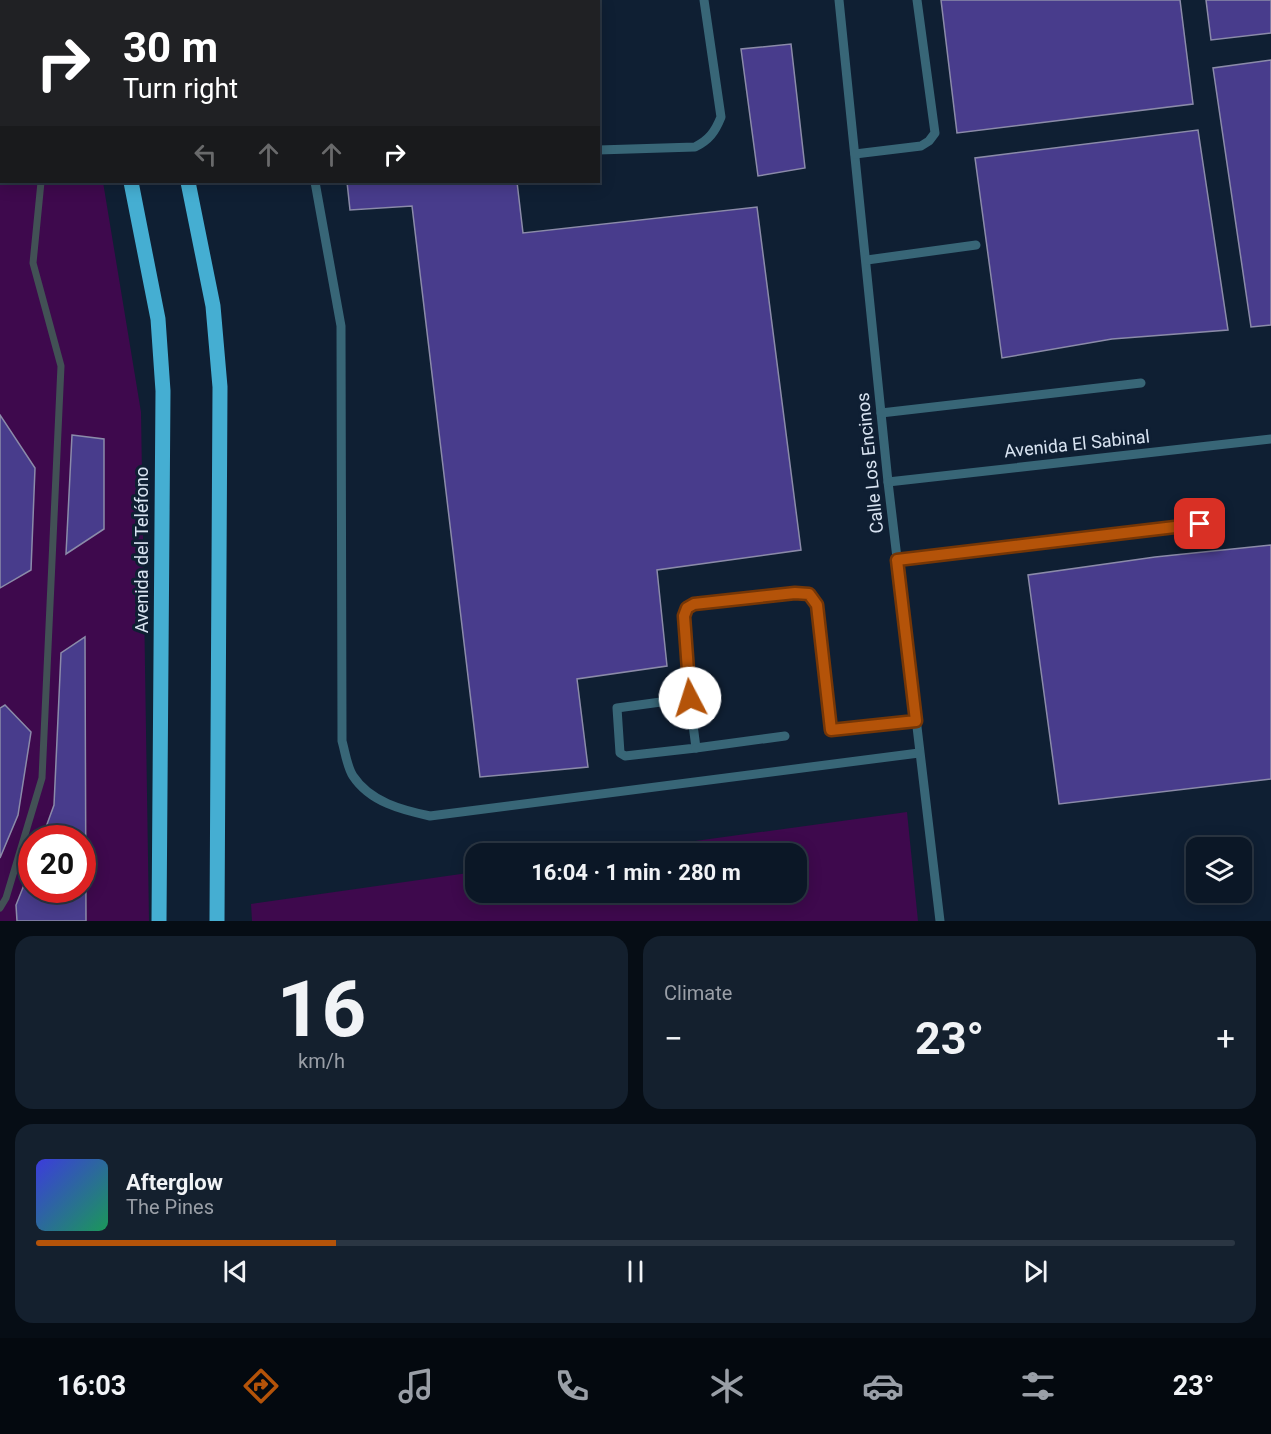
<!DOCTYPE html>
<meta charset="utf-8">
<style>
body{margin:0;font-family:Roboto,sans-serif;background:#14202e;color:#f1f3f6;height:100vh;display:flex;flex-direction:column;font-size:22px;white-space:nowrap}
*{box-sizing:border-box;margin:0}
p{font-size:20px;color:#9a9fa7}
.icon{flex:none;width:33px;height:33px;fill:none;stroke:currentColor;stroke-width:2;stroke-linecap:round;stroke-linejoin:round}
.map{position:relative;height:921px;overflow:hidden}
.side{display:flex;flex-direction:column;gap:15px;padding:15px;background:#060d15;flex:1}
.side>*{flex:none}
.guide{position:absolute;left:0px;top:0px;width:600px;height:183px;box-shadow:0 3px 15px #0003,0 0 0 2px #2b3643;background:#202124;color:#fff;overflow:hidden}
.fabs{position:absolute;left:1186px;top:837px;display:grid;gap:12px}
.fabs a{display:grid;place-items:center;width:66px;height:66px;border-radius:12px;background:#0b1726;box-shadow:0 3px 15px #0003,0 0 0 2px #2b3643;font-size:30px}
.speed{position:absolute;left:18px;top:825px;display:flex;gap:12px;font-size:30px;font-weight:700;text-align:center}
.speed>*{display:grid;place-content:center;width:78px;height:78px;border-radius:50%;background:#0b1726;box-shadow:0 3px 15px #0003,0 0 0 2px #2b3643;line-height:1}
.speed .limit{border:9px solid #d22;background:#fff;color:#111}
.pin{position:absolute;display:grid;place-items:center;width:51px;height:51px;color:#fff;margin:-26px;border-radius:12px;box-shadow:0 3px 9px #0006}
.me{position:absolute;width:66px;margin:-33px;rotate:355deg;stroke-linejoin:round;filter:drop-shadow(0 0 4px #0008)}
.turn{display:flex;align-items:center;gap:21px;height:126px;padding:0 24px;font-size:27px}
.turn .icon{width:78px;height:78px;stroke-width:2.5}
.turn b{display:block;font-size:42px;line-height:51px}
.lanes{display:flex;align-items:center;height:57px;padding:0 24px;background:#0003;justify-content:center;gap:30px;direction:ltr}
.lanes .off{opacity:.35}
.big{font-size:45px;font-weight:700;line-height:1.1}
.side .widget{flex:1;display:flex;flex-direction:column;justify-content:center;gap:9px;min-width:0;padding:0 21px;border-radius:18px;background:#14202e}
.side .dial{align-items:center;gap:0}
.dial b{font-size:78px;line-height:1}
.song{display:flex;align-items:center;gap:18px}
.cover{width:72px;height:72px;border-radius:9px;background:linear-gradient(135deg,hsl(240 70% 55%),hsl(150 70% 35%))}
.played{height:6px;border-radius:3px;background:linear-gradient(90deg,#b45309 25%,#2b3643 25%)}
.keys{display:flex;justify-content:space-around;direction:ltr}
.heat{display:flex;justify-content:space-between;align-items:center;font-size:33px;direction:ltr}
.side .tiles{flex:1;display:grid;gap:15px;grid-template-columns:1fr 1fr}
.widget:last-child{grid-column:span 2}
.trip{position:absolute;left:465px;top:843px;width:342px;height:60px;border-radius:18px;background:#0b1726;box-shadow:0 3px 15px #0003,0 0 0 2px #2b3643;font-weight:700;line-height:60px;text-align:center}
.tabs{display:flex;height:96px;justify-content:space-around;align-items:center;background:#04090f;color:#9a9fa7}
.tabs .icon{width:42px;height:42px}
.tabs .selected{color:#b45309}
.tabs b{font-size:27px;color:#f1f3f6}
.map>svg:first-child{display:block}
.green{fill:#3e094d;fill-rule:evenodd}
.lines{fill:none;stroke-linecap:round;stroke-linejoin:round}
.stream{stroke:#425155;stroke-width:7}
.building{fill:#483c8c;stroke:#8b8ba9;stroke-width:1.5}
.lane{stroke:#386677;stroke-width:9}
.primary{stroke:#45aed2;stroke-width:15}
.route-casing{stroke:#753606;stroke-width:15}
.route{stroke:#b45309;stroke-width:10}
.labels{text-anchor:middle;stroke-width:6;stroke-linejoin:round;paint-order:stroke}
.street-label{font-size:18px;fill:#d8e3f1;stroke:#0f1f33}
</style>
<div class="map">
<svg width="1271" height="921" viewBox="0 0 1271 921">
<rect width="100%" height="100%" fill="#0f1f33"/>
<g class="green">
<path d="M 0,0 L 71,0 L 2,2 L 2,182 L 103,182 L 141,412 L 149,921 L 0,921 ZM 32,838 L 82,838 L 82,890 L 32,890 Z"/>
<polygon points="907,812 918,921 252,921 251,904 475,872 476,892 796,892 796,854 608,853"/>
</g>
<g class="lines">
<polyline class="stream" points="0,908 6,898 42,778 61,366 33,263 41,182"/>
</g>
<g class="building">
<polygon points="941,0 1180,0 1193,104 957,133"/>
<polygon points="1206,0 1271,0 1271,33 1211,40"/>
<polygon points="791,44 805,168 758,176 741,49"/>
<polygon points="1271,60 1271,325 1251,327 1213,68"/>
<polygon points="1198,130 1228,330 1112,339 1002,358 975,158"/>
<polygon points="347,182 517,182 523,233 757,207 801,550 657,570 667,666 577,679 588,767 480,777 412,206 350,210"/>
<polygon points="0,415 35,468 31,570 0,588"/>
<polygon points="72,435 104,439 104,529 66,554"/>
<polygon points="1271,545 1271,779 1059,804 1028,575 1155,557"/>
<polygon points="85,637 86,921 17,921 16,905 32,865 32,890 82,890 82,838 42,838 54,805 61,653"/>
<polygon points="5,705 31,732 18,815 0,858 0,708"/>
</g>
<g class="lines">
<g class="lane">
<polyline points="839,0 888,482 940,921"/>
<polyline points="17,2 18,0"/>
<polyline points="433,2 439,0"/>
<polyline points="0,31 2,29"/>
<path d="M 598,150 L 695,147 C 709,140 715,132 721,117 L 704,0"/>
<polyline points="855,154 921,146 929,141 935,133 917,0"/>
<path d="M 315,182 L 341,326 L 342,741 C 345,751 347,767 353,776 C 370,802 402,810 430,816 L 919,753"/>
<polyline points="867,260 976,245"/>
<polyline points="881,413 1141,383"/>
<polyline points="888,482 1271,439"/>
<polyline points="897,560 1199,524"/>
<path d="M 690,698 L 617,708 L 620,753 L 625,756 L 696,748 C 692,714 679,637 687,607 L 694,604 L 796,593 L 809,594 L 817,605 L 831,730 L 916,721"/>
<polyline points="696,748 785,736"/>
</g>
<g class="primary">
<polyline points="95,0 95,2"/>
<polyline points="151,0 152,2"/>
<polyline points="131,182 158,319 163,391 159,921"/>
<polyline points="188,182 213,306 220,387 217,921"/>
</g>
</g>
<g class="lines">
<g class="route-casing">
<polyline id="route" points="690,698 684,616 687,608 694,604 795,593 809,594 817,605 831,730 916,721 897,560 1200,524"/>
</g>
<use href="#route" class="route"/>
</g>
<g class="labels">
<g class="street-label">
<text transform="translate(1077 444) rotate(-6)" y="6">Avenida El Sabinal</text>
<text transform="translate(870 463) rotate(-96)" y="6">Calle Los Encinos</text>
<text transform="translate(142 550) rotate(-90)" y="6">Avenida del Teléfono</text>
</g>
</g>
</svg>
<div class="fabs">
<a><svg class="icon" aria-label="layers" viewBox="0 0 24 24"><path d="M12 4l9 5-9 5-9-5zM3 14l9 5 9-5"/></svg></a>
</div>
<div class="speed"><div class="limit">20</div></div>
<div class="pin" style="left:1200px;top:524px;background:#d93025"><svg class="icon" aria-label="arrive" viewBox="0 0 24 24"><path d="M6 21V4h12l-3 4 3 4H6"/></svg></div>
<svg class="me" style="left:690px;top:698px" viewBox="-20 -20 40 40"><circle r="19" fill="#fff"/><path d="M0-13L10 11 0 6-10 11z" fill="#b45309"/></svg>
<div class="trip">16:04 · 1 min · 280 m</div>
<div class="guide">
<div class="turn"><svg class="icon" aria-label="right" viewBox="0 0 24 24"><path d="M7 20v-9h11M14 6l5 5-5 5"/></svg><div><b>30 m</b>Turn right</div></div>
<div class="lanes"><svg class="icon off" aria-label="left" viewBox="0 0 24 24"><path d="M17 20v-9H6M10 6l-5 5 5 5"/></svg><svg class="icon off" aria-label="ahead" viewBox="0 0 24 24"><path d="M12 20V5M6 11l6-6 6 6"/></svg><svg class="icon off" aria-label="ahead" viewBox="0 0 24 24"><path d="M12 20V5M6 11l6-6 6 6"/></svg><svg class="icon" aria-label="right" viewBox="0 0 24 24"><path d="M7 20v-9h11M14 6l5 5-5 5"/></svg></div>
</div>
</div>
<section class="side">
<div class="tiles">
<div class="widget dial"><b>16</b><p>km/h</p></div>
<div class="widget"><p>Climate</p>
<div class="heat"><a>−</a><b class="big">23°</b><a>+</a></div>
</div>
<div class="widget">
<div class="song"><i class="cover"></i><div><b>Afterglow</b><p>The Pines</p></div></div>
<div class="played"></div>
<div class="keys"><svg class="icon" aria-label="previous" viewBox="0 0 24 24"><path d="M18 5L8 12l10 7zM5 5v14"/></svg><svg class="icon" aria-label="pause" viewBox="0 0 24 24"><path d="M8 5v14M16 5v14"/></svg><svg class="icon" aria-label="next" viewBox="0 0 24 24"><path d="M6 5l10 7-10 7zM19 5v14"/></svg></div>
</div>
</div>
</section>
<nav class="tabs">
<b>16:03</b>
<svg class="icon selected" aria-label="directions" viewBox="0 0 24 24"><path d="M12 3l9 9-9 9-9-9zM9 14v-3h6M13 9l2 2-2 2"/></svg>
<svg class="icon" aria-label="music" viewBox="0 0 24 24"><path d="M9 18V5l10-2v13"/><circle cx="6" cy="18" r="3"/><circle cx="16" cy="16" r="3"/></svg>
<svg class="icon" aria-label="phone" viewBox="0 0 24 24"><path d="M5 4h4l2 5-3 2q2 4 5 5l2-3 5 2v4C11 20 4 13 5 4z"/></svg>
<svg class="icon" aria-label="climate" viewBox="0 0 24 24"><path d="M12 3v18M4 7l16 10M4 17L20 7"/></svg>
<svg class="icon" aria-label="car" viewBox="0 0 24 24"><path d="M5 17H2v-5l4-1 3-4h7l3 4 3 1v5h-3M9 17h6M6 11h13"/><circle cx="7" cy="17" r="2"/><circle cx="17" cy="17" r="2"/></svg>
<svg class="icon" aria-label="filters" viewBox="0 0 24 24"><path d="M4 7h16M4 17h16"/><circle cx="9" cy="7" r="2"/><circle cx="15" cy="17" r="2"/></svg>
<b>23°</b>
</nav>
